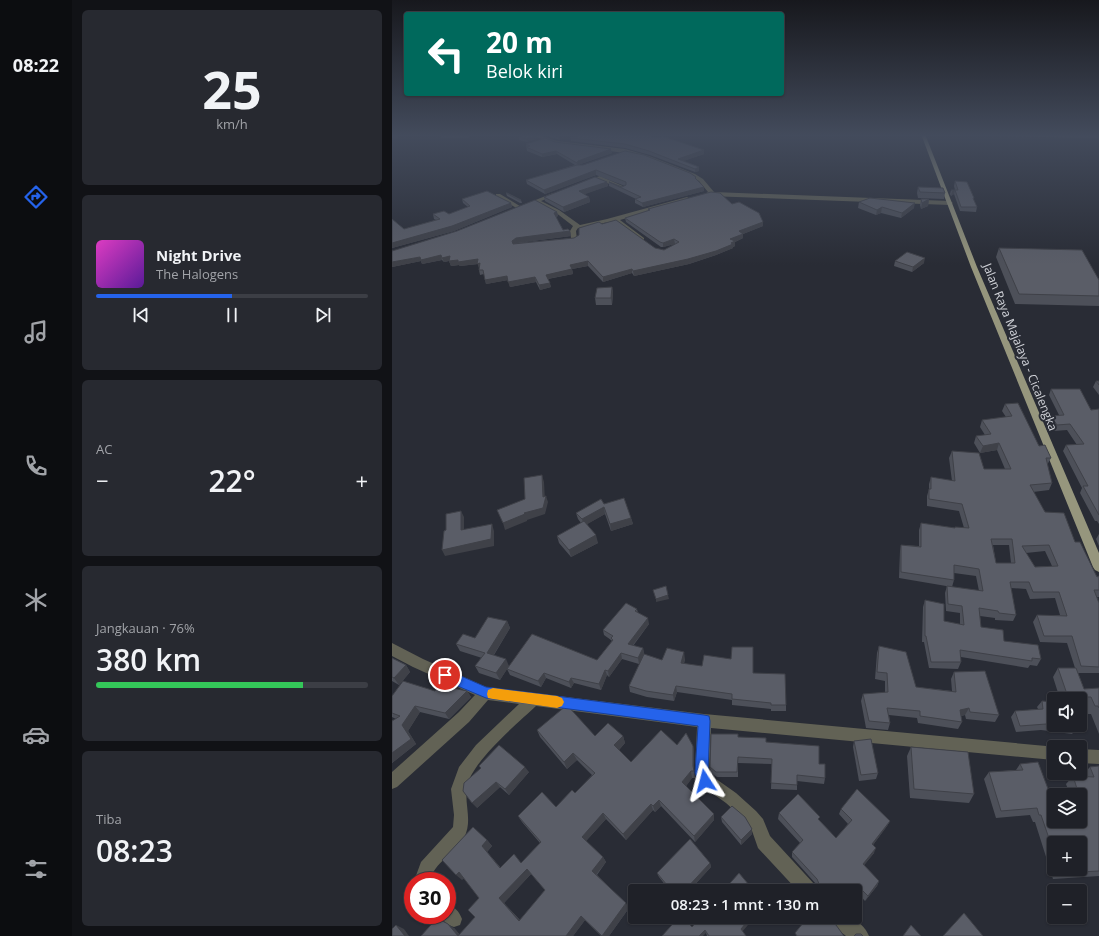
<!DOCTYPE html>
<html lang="id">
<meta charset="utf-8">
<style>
body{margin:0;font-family:"Open Sans",sans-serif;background:#272930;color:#f1f3f6;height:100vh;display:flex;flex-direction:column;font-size:15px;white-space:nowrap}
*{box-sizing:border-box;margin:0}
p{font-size:13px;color:#a1a3a8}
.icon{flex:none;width:22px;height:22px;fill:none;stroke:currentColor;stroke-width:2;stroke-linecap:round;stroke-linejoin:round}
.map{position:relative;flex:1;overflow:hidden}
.drawer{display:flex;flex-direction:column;gap:10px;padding:10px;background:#111216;width:320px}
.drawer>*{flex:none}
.banner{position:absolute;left:12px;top:12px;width:380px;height:84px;border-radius:4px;box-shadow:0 1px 3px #0004,0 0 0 1px #3c3e45;background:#00695c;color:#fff;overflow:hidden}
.tools{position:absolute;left:655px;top:692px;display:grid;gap:8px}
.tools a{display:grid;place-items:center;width:40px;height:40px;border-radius:4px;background:#1f2128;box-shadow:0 1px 3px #0004,0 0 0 1px #3c3e45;font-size:20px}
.speed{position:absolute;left:12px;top:872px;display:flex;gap:8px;font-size:20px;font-weight:700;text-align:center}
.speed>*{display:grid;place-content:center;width:52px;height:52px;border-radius:50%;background:#1f2128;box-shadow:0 1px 3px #0004,0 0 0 1px #3c3e45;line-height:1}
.speed .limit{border:6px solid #d22;background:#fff;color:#111}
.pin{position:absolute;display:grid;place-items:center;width:34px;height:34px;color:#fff;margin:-17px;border:2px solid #fff;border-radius:50%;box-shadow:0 1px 4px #0007}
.me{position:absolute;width:44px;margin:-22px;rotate:351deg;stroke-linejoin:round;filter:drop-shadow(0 0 3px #0008)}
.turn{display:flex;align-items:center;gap:14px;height:84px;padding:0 16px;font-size:18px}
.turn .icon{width:52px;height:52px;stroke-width:2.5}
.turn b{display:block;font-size:28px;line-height:34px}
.big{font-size:30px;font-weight:600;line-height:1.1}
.drawer .tile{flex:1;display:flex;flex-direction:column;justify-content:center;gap:6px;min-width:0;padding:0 14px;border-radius:6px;background:#272930}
.drawer .dial{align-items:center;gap:0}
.dial b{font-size:52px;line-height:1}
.song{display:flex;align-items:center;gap:12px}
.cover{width:48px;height:48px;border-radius:6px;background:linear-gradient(135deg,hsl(310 70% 55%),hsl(270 70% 35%))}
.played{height:4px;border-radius:2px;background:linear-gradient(90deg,#2563eb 50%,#3c3e45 50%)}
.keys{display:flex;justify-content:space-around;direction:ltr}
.heat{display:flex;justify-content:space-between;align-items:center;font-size:22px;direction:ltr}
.charge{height:6px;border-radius:3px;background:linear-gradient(90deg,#34c759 76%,#3c3e45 0)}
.trip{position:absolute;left:236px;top:884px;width:234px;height:40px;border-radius:4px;background:#1f2128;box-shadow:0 1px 3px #0004,0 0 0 1px #3c3e45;font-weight:600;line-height:40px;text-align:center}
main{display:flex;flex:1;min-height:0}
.dock{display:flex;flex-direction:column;width:72px;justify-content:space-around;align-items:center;background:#0c0d10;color:#a1a3a8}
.dock .icon{width:28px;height:28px}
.dock .selected{color:#2563eb}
.dock b{font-size:18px;color:#f1f3f6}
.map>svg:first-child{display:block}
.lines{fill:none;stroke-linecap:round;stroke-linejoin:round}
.minor{fill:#626255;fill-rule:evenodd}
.major{fill:#96967d;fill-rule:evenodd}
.wall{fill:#4d5059;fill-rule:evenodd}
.shaded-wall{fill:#3f4148}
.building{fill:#5a5d67;stroke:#3f4148;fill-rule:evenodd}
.route{fill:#2563eb;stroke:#184099}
.slow{fill:#f59e0b}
.labels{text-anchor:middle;stroke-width:4;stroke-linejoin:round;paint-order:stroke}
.street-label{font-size:12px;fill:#cfd1d7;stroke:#292c35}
</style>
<main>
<nav class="dock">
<b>08:22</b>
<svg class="icon selected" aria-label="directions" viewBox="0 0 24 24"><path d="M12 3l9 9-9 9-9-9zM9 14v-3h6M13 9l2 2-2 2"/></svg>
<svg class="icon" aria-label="music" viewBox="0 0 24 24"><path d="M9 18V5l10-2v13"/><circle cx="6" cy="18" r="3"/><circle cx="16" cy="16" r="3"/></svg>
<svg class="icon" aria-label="phone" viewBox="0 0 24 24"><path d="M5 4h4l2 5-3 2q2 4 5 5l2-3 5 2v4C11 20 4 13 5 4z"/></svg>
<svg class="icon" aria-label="climate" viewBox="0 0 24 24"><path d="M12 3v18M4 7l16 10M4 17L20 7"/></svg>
<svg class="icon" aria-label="car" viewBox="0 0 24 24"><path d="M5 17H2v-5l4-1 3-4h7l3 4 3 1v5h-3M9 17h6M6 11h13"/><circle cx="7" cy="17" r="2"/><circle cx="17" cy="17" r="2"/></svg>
<svg class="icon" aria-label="filters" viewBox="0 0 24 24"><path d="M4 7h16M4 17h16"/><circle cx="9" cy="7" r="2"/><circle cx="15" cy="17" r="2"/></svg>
</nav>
<section class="drawer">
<div class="tile dial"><b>25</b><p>km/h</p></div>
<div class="tile">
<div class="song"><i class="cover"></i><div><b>Night Drive</b><p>The Halogens</p></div></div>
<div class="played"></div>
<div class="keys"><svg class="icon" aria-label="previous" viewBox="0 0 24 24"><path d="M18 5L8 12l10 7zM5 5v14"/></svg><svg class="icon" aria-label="pause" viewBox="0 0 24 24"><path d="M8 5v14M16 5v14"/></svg><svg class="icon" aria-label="next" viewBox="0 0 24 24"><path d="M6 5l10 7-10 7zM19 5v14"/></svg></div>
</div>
<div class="tile"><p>AC</p>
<div class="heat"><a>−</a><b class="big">22°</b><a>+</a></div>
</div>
<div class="tile"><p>Jangkauan · 76%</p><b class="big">380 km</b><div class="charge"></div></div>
<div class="tile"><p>Tiba</p><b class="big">08:23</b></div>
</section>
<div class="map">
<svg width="707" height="936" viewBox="0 0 707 936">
<rect width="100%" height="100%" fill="#292c35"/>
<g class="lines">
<g class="minor">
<polygon points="136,134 143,134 165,141 233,149 257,156 303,174 311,179 322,192 558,201 561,203 558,205 316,196 313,194 316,192 307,181 299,176 253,158 233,153 164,144"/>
<polygon points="208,176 233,187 234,188 229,189 208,180 193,184 190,182"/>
<polygon points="161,193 166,194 149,201 167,210 188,225 215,219 295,197 298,199 228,220 252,238 252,240 248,240 222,221 186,228 184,231 185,240 173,243 170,241 179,238 178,231 181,226 163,212 141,201"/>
<polygon points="104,194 108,194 131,208 126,209 104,196"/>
<path d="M 0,643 L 31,659 L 94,687 L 312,714 L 665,747 L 662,747 L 662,760 L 319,728 L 317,774 L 344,793 L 364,811 L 371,819 L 378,836 L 423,885 L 425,891 L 406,891 L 366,848 L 359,828 L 354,821 L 334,803 L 306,783 L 303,773 L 305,727 L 144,706 C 126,723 79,762 75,787 C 72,805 81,820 72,838 C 63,854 42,862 38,881 L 22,881 L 29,862 L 61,827 L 62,815 L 59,789 L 67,767 L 84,745 L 127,704 L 96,700 L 77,722 L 5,787 L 0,789 L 0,772 L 67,712 L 83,695 L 21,667 L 0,656 Z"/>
<polygon points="688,749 707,750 707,764 688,763"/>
<path d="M 55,904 C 63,907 67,911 70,919 L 68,925 L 62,927 C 56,925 50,921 48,915 L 55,915 Z"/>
<path d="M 435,917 C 452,917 469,917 477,936 L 454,936 L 437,923 Z"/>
</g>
<polygon class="major" points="529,134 533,134 585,267 707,553 707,572 703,570 701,567 579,267"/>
</g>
<g class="wall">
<polygon points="77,134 77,138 49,138 49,135"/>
<polygon points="149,134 161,134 167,137 168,140"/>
<polygon points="590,134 707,134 707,140 705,138 592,136"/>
<polygon points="127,137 145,139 135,142 127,140"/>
<polygon points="179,138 264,138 312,150 312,154 291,161 307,167 307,171 303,172 258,155 233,148 179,141"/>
<polygon points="163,142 220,153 186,165 304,179 312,191 251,207 243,203 243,199 244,199 217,186 217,182 230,187 233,186 204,175 153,194 135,184 134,180 183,165 165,154 150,157 135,151 134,144"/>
<polygon points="563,181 582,198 581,200 585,207 584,212 568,211 562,194 559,196 558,194 559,190 563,190 562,186"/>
<polygon points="215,182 216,186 192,194 197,197 198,202 172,212 153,201 152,197"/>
<polygon points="526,187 553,193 552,199 526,198 525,193"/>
<polygon points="114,193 129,200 130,203 128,203 115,196"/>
<polygon points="70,199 119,203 120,207 62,231 0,248 0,219 12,229 44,220 42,219 41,214 57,214 76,207 71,203"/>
<polygon points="529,199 537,199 536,206 529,209 528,205"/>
<polygon points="467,202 522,208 509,218 489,213 484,215 466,208"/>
<polygon points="340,204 371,226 351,234 351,238 343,242 343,246 341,247 341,248 324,255 297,264 242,276 240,273 211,282 196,266 180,269 181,274 156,279 159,287 148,290 144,282 118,287 116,280 94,284 92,274 88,275 87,270 87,268 86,264 68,266 67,265 59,266 57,261 52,262 50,260 30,264 29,261 0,267 0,251 165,212 166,216 164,217 171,230 178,231 179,236 125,243 124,243 182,238 210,224 263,248 272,250 283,244 271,247 269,247 234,222 233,218 256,211 256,209"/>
<polygon points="607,248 707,280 707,306 623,304 604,257"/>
<polygon points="503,261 532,263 520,272 502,266"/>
<polygon points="220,287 221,293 220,305 204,305 203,298"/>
<polygon points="704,381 707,381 707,395 701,387"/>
<polygon points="659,389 699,410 707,409 707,524 705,521 703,521 688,493 690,488 671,451 674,445 685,445 675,430 662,431 656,422 659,416 667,415 657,395"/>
<path d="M 613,404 L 647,446 L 659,458 L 655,465 L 660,483 L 657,490 L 641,492 L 653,512 L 683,542 L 705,577 L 707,576 L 707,597 L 705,597 L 707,603 L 707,673 L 686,673 L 692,689 L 707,688 L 707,734 L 699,714 L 696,714 L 692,706 L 688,705 L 688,699 L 668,699 L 661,677 L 666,668 L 683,668 L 675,643 L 648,642 L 641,622 L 645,615 L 668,615 L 663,598 L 638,599 L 634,589 L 619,588 L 624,615 L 621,621 L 603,620 L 603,618 L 588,616 L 589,627 L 612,641 L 649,659 L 645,666 L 638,665 L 636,668 L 569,657 L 569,662 L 566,669 L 537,668 L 532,642 L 530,642 L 531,607 L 533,600 L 552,621 L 568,625 L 568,613 L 554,611 L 553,593 L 555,586 L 587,591 L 584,576 L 562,573 L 562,580 L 560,587 L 507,578 L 508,551 L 509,545 L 527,546 L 527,530 L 529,523 L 563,528 L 563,527 L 572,528 L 567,511 L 535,506 L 535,496 L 537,489 L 537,484 L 539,477 L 560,481 L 557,458 L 560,451 L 592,469 L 613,469 L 605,450 L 588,453 L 582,443 L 584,436 L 593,435 L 588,427 L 590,420 L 614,417 L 610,411 ZM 601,545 L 617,545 L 619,563 L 604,563 ZM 653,551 L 660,566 L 643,567 L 634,553 Z"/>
<polygon points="212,504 239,518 241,524 219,531 213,514 195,524 206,543 179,557 167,543 165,536 189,523 186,519 184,513"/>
<polygon points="707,534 707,546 704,539"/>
<polygon points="245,609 246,613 257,624 241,646 251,648 252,654 247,664 230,659 217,677 215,675 209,690 182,683 179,688 154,678 149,687 118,675 115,669 108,680 87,673 83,666 90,658 68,651 64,644 83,638 115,621 118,628 102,655 117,666 205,660 220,641 219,640 212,635 211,630"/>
<polygon points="487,646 524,687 560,691 559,679 562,672 607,715 603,722 574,719 573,715 569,716 570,722 566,729 526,723 525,718 497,715 498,723 496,730 474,728 469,701 471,694 493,693 493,681 483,679 485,653"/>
<polygon points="0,658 14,665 18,672 7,685 0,681"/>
<polygon points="293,659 292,664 361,673 394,705 394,711 379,711 379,709 340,705 340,700 285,692 282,701 255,697 238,692 237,686 270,660"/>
<polygon points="43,691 75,691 79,697 57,719 28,712 16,731 24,744 0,763 0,721 4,719 0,717 0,696"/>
<polygon points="650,701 685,728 680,734 649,730 624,732 619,717 623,711 646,709 645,707"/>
<path d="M 145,730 L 203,736 L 231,736 L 233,743 L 227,750 L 239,762 L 285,745 L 301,746 L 302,753 L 302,770 L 303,778 L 300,778 L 294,786 L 322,820 L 303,842 L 269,806 L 263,812 L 261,810 L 234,840 L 214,819 L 194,841 L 211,857 L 214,862 L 205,875 L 237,908 L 217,936 L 209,936 L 193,920 L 181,936 L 29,936 L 62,928 L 68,935 L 83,917 L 87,898 L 72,878 L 70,880 L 95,840 L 100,846 L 95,852 L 109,868 L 129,863 L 148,843 L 130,822 L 126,816 L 164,807 L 183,793 L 200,775 L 185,760 L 175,769 L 148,737 ZM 139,874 L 153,890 L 128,920 L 112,903 Z"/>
<polygon points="346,737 374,742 427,764 433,778 432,784 405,781 405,790 379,789 380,764 346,763 346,777 325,777 319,773 318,767"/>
<polygon points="462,741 486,773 484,779 467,781 461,747"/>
<polygon points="519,747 582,794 577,803 518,798 515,756"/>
<path d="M 628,764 L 668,822 L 688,821 L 688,795 L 678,795 L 674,784 L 681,776 L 692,776 L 691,774 L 698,767 L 707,766 L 707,876 L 661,879 L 643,822 L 641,822 L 638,815 L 604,818 L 592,779 L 597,772 L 624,770 ZM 662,843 L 688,869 L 662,869 Z"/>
<polygon points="87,766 137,772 117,795 108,787 85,808 89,769"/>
<polygon points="449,809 498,821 495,826 481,845 482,853 472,865 487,881 485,886 473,901 463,890 463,891 424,891 425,888 424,884 400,857 400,852 408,843 386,819 387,813 427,820 444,838 456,824 447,814"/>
<polygon points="329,817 360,834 349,845 330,822"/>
<polygon points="318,863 319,867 297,891 278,891 267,877 265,873"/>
<polygon points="300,927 350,931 354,936 315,936 314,933"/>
</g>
<g class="shaded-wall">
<polygon points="5,134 6,134 5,139 0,140 0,137"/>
<polygon points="144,136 145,139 135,142 134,139"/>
<polygon points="219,149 220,153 186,165 186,166 185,163 186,161"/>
<polygon points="312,150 312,154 286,163 286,159"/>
<polygon points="164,151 165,154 150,157 150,154"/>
<polygon points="307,167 307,171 303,172 303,169"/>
<polygon points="204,170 204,175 153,194 152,190"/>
<polygon points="215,182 216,186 188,196 187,191"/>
<polygon points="312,187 312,191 251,207 250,203"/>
<polygon points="563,190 562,194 559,196 560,191"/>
<polygon points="197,197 198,202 172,212 171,207"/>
<polygon points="537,199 536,206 529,209 530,203"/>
<polygon points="119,203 120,207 62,231 0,248 0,243"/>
<polygon points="523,203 522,208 509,218 510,213"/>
<polygon points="490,207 489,213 484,215 485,210"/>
<polygon points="165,212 166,216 163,217 162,213"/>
<polygon points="371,222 371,226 351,234 351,238 343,242 343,246 341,247 341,248 324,255 297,264 242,276 241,271 338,239 347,231"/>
<polygon points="178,231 179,236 125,243 122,245 120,241 124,238"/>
<polygon points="282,239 283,244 271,247 271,243"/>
<polygon points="49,255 50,260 30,264 29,261 0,267 0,262 28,257"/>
<polygon points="58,256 86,259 88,263 87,268 86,264 68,266 67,265 59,266 57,261 52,262 50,258"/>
<polygon points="533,258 532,263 520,272 521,267"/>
<polygon points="196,261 196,266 180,269 181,274 155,279 154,275 178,265"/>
<polygon points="240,269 240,273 211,282 211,277"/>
<polygon points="115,276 116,280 94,284 93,280"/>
<polygon points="143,277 144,282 118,287 116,282"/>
<polygon points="158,283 159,287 148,290 147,285"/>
<polygon points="220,287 221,293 220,305 219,298"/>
<polygon points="607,443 605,450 588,453 591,446"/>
<polygon points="150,475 152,482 153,501 154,496 156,502 153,514 135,520 135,521 113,530 111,523 132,513 151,497"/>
<polygon points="212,507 213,514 192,526 190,519"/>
<polygon points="69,511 72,517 72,536 69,530"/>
<polygon points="239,518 241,524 219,531 218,524"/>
<polygon points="100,524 102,531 102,546 53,556 50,550"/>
<polygon points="204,535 206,543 179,557 177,550"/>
<polygon points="276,595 277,599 264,602 264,599"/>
<polygon points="256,618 257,624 237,650 236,644"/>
<polygon points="115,621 118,628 99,659 95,653"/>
<polygon points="251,648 252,654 247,664 246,658"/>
<polygon points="292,652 293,659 289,670 289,663"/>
<polygon points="229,653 230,659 217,677 216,671"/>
<polygon points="114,659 117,666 108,680 104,673"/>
<polygon points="14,665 18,672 7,685 2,678"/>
<polygon points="213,670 215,675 209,690 207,684"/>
<polygon points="152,673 154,678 149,687 146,681"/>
<polygon points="179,678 182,683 179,688 177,682"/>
<polygon points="284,686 285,692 282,701 281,695"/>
<polygon points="75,691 79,697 57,719 53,713"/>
<polygon points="23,706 28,712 16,731 24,744 0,763 0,753 10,725"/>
<polygon points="577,708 573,715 565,717 568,710"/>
<polygon points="231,736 233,743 225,752 222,745"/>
<polygon points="301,746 302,753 302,771 301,766"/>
<polygon points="181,753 185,760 175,769 172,762"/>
<polygon points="133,767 137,772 117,795 113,789"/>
<polygon points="299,771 300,778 292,789 290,782"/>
<polygon points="104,782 108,787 85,808 80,803"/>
<polygon points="267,800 269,806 263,812 261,806"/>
<polygon points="259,804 261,810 234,840 231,834"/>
<polygon points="211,813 214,819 193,842 190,837"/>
<polygon points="322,814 322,820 303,842 302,836"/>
<polygon points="498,821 495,826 478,849 480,844"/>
<polygon points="360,829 360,834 349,845 349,840"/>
<polygon points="95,840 100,846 95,852 113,874 90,846"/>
<polygon points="484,848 482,853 469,869 471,864"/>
<polygon points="211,857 214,862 203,876 200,871"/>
<polygon points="318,863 319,867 297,891 292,891"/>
<polygon points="135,869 139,874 112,903 132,925 127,921 107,898"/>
<polygon points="67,872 73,877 70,880 64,875"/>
<polygon points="487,881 485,886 473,901 476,896"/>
<polygon points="234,903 237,908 217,936 210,936"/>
<polygon points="189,916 193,920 181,936 174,936"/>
<polygon points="359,917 363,917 349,933 349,929"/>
<polygon points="56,924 62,928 69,936 66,936"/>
<polygon points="4,925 12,929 17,936 13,936"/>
<polygon points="313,930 314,933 311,936 307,936"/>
</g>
<g class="building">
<polygon points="0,134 5,134 4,136 0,137"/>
<rect x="49" y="134" width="28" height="1"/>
<polygon points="139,134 144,136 134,139 127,137"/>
<polygon points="156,134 161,134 167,137"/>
<polygon points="195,134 253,134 264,138 270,136 312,150 286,159 307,167 303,169 257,151 233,144 179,138"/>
<polygon points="153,138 163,142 219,149 186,161 185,163 164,151 150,154 134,147 138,146 134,144"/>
<polygon points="233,151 252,155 298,173 304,177 303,178 312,187 250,203 243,199 249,197 217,182 230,187 234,185 234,182 204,170 152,190 134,180 185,165 191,165"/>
<polygon points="203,177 215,182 187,191 197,197 171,207 152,197"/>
<polygon points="563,181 575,182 582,198 581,198 585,207 569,207 563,190 560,191 559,190 566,190"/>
<polygon points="526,187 551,188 553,193 528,192"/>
<polygon points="95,191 119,203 60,226 0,243 0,219 12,229 48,219 41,214 52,211 57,214 78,206 70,199"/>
<polygon points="319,192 328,193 340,204 347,202 367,213 371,222 347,231 351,234 338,239 343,241 339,243 341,244 324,251 296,259 241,271 240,269 211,277 196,261 178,265 180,269 154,275 158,283 147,285 143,277 116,282 115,276 93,280 91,270 87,270 88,263 85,264 86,259 66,262 66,260 57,261 58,256 50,258 49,255 29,260 28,257 0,262 0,251 65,231 143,200 165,212 162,213 171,230 176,229 178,231 124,238 120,241 121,244 182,238 187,235 187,228 207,222 210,224 224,220 263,248 272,250 287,242 282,239 271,243 268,242 233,218 258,210 256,209"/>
<polygon points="114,193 115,193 129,200 127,200"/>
<polygon points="478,198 523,203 510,213 490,207 485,210 467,202"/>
<polygon points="529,199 537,199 530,203"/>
<polygon points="607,248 690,250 707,280 707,296 627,294"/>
<polygon points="515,252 533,258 521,267 503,261"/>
<polygon points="220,287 219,298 203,298 205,288"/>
<polygon points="704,381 707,381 707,385"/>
<polygon points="659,389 688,389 699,410 707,409 707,515 691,486 696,486 674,445 692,444 678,424 665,425 659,416 672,415"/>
<path d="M 626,403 L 647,446 L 653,445 L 659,458 L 654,458 L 660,483 L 638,485 L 653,512 L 672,513 L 683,542 L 688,542 L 705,577 L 707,576 L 707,590 L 702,590 L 707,603 L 707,667 L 689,666 L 680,636 L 652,636 L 645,615 L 675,616 L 667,592 L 641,592 L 637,582 L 618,582 L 624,615 L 607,613 L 606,611 L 587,608 L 589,627 L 611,630 L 612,641 L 646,645 L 649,659 L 640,658 L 640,661 L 568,650 L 569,662 L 539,662 L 534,636 L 533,636 L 533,600 L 552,604 L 552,621 L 572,625 L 570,606 L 556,604 L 555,586 L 591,591 L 587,569 L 562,565 L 562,580 L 509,572 L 509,545 L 529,547 L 529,523 L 563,528 L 563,527 L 577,528 L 570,504 L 537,499 L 537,489 L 539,489 L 539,477 L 563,481 L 560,451 L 587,453 L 592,469 L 619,469 L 607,443 L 591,446 L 584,436 L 599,434 L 590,420 L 620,416 L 613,404 ZM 599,539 L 620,539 L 623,563 L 604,563 ZM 657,545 L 666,566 L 643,567 L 630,546 Z"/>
<polygon points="150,475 151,497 154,496 151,508 132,513 133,514 111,523 105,510 133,499 132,478"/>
<polygon points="232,498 239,518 218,524 212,507 190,519 184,513 209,499 212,504"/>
<polygon points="69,511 69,530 100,524 99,539 50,550 52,531 54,530 54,514"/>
<polygon points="192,521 204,535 177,550 165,536"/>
<polygon points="274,586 276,595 264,599 261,590"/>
<polygon points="234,603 245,609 243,611 256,618 236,644 251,648 246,658 229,653 216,671 213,670 207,684 179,678 177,682 152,673 146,681 115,669 140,634 205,660 221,640 219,638 221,636 211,630"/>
<polygon points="96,617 115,621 95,653 114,659 104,673 83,666 93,653 64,644 71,634 83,638"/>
<polygon points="487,646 514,652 524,687 564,692 562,672 593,671 607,715 578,712 577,708 568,710 570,722 528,716 528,711 495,708 498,723 477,721 471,694 496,692 495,673 485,672"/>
<polygon points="340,647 361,647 361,673 393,674 394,705 379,705 379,703 340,699 340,694 284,686 281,695 254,691 237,686 252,654 270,660 275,648 292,652 289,663 310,666 312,655 339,659"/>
<polygon points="0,658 14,665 2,678 0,677"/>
<polygon points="666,668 684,668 692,689 707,688 707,708 706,706 703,706 699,697 676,697"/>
<polygon points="11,681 43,691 46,685 75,691 53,713 23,706 10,725 19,739 0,753 0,721 8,716 0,713 0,696"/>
<polygon points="650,701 662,702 662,725 654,724 628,726 623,711 651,709"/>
<path d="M 175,705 L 203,736 L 216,723 L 231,736 L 222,745 L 239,762 L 269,730 L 285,745 L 294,733 L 301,746 L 301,766 L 302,771 L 299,771 L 290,782 L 322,814 L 302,836 L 267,800 L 261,806 L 259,804 L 231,834 L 211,813 L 190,837 L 211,857 L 200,871 L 234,903 L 210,936 L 189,916 L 174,936 L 29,936 L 45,918 L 56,924 L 66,936 L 83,917 L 76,910 L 87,898 L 67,872 L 64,875 L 50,860 L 81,827 L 95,840 L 90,846 L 108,868 L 122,854 L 129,863 L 149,842 L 126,816 L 150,792 L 164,807 L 180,790 L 183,793 L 203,773 L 181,753 L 172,762 L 145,730 ZM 135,869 L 153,890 L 127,921 L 107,898 Z"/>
<polygon points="663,725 685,725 685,728"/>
<polygon points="319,734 346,734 346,737 374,738 374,742 427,746 427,764 433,764 433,778 405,775 405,785 379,783 380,759 346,757 345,772 324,772 318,767"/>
<polygon points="479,739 486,773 469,775 462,741"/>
<polygon points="107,745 133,767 113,789 104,782 80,803 71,791 72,783 89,768 87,766"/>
<polygon points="519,747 576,752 582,794 522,789"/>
<polygon points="646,762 662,805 662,821 668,821 668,822 695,821 688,798 688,795 687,795 681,776 702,777 698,767 707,766 707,871 669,873 667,869 688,869 688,843 662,843 662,853 649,815 647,815 645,808 609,811 597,772 631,770 628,764"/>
<polygon points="465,789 498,821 480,844 484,848 471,864 487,881 476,896 466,886 462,891 428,891 425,888 428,886 425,879 400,852 411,840 387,813 406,794 428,817 426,819 444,838 460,820 449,809"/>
<polygon points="340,806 353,817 360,829 349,840 329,817"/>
<polygon points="298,839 318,863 292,891 280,891 265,873"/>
<polygon points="347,873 362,891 331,891"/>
<polygon points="572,913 591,936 551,936"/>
<polygon points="287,917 291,917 300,927 309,917 359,917 349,929 354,936 317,936 313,930 307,936 270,936"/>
<polygon points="416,917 437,917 438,920 444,925 452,936 405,936 403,933"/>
<polygon points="4,925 13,936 0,936 0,929"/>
<polygon points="519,925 529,936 511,936"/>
<polygon points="464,934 469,934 471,936 462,936"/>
</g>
<linearGradient id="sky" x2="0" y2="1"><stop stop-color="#17181d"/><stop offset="0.51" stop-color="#434b5c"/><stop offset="1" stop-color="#434b5c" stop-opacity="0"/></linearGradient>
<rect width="707" height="265" fill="url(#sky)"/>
<polygon class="route" points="53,669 94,687 312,715 317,716 318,721 316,773 320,781 318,786 313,788 308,786 303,773 306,726 94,698 49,679 47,675 49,671"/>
<polygon class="slow" points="101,688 165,696 170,698 172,702 170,706 165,708 101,699 96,698 95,694 96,690"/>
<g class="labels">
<g class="street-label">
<text transform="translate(628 347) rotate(68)" y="4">Jalan Raya Majalaya - Cicalengka</text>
</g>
</g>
</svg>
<div class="tools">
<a><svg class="icon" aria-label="sound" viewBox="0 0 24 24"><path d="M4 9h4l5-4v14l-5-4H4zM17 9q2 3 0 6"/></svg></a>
<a><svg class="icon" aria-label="search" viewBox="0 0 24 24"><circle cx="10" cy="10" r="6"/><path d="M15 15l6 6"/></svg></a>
<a><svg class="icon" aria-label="layers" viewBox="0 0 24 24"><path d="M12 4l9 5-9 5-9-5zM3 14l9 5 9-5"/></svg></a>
<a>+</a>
<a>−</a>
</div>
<div class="speed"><div class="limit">30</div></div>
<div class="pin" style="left:53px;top:675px;background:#d93025"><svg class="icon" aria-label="arrive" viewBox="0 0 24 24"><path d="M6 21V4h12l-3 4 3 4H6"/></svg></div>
<svg class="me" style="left:313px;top:781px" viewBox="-20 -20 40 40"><path d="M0-17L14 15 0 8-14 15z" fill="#2563eb" stroke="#fff" stroke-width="4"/></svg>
<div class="trip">08:23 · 1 mnt · 130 m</div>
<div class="banner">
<div class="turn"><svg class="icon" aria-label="left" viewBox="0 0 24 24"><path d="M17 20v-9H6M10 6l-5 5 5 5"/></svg><div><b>20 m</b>Belok kiri</div></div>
</div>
</div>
</main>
